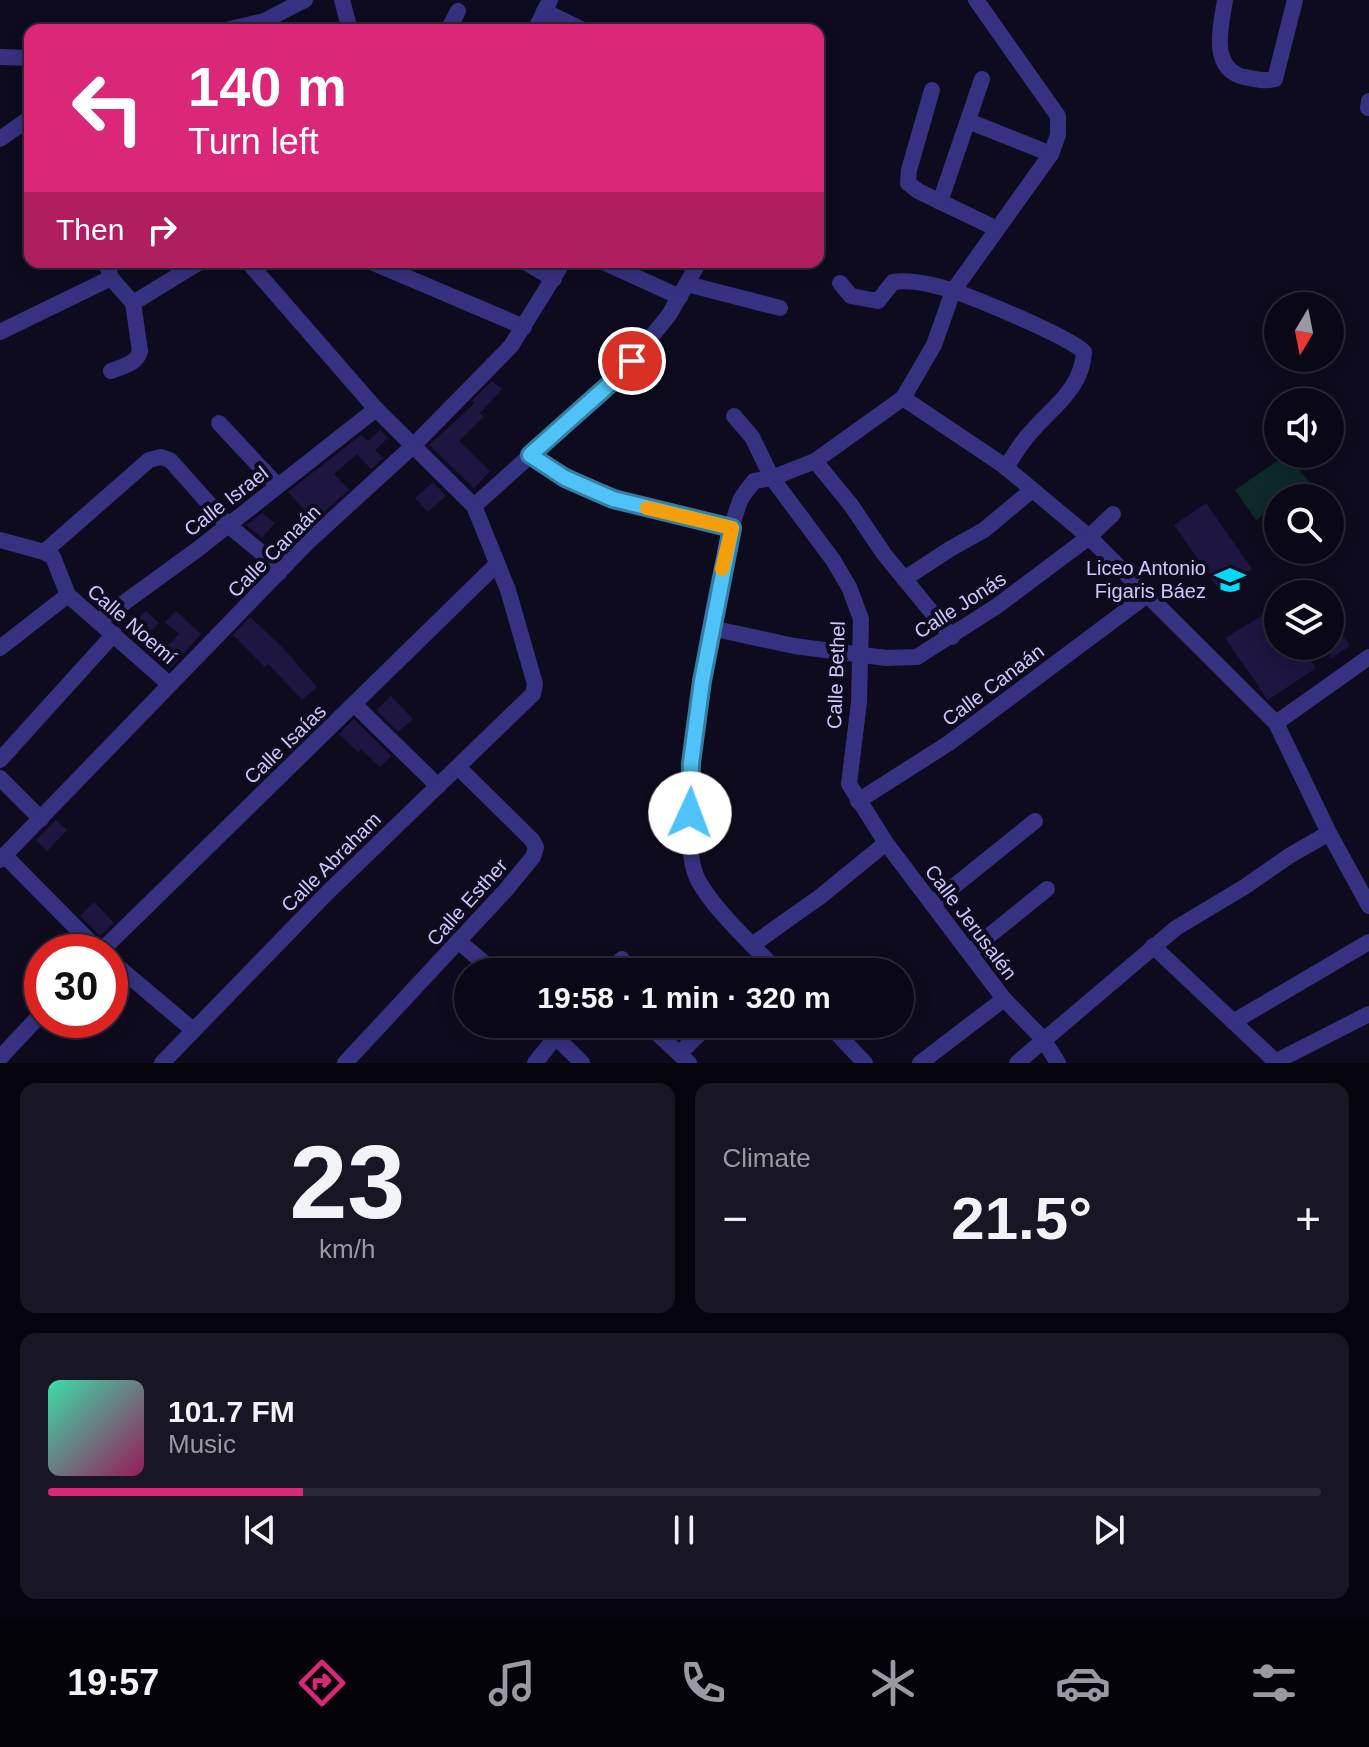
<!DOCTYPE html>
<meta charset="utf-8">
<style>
body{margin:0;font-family:Helvetica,sans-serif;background:#181624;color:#f1f3f6;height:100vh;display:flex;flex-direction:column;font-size:30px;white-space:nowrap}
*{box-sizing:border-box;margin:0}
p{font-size:26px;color:#999aa1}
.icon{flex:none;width:44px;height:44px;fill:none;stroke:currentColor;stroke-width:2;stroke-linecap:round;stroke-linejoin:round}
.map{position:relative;height:1063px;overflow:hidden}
.details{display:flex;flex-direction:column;gap:20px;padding:20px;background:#06040d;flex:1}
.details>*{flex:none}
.hud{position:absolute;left:24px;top:24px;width:800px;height:244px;border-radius:16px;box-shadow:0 4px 20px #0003,0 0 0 2px #2a2936;background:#db2777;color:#fff;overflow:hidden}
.needle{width:52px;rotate:190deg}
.buttons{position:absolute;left:1264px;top:292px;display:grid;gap:16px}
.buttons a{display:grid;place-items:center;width:80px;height:80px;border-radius:50%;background:#0a0817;box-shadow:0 4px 20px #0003,0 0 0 2px #2a2936;font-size:40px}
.speed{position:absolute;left:24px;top:934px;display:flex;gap:16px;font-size:40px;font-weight:700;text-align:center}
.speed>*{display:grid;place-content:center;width:104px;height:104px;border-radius:50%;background:#0a0817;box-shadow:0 4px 20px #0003,0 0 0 2px #2a2936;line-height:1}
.speed .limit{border:12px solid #d22;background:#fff;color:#111}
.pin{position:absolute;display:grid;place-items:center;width:68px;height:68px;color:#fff;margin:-34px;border:4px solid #fff;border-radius:50%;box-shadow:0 2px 8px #0007}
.me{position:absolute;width:88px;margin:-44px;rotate:2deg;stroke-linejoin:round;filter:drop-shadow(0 0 6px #0008)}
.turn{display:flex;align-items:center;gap:28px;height:168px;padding:0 32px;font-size:36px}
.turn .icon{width:104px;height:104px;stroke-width:2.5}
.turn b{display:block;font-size:56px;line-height:68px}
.then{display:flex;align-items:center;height:76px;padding:0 32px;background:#0003;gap:16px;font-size:30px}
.big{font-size:60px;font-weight:700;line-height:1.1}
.details .card{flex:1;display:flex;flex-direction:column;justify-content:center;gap:12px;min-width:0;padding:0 28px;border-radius:16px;background:#181624}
.details .dial{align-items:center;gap:0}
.dial b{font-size:104px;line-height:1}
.song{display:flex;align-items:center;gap:24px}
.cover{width:96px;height:96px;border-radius:12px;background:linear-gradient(135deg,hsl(160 70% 55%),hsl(330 70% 35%))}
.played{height:8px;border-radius:4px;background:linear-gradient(90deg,#db2777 20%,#2a2936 20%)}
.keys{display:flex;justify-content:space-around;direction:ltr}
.heat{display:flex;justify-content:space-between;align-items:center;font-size:44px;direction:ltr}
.details .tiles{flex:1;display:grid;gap:20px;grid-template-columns:1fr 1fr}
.card:last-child{grid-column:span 2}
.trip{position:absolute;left:454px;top:958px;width:460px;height:80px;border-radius:40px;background:#0a0817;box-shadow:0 4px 20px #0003,0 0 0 2px #2a2936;font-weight:700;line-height:80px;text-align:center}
.tabs{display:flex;height:128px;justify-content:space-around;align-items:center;background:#040309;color:#999aa1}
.tabs .icon{width:56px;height:56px}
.tabs .current{color:#db2777}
.tabs b{font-size:36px;color:#f1f3f6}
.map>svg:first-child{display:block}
.green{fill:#0d2928}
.building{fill:#1e1541}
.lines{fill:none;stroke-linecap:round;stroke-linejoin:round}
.minor{stroke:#353281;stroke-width:16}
.route-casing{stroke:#337fa1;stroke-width:20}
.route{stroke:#4fc3f7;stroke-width:14}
.slow{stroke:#f59e0b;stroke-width:14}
.labels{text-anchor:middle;stroke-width:8;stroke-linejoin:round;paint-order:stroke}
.street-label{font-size:20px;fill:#cfc8ff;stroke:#0e0b1f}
.poi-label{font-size:20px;fill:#cfc8ff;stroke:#0e0b1f;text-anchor:end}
</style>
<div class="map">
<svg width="1369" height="1063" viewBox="0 0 1369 1063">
<rect width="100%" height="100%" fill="#0e0b1f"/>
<polygon class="green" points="1287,454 1310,483 1288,498 1278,498 1278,505 1256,520 1235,490"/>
<g class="building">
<polygon points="492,381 502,389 480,413 484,417 459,441 490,471 474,488 429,445 475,403 472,401"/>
<polygon points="380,430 388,438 375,450 383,458 371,469 357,454 334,474 349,490 314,521 288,492 361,435 368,441"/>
<polygon points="433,482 446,496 428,512 415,498"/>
<polygon points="1206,503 1252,569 1220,591 1174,525"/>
<polygon points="262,513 275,523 262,538 246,525"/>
<polygon points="1278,606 1278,646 1301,646 1316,668 1268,700 1225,638"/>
<polygon points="146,611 159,623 139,643 126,631"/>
<polygon points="176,611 201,634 170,669 157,657 179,634 165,622"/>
<polygon points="1330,616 1350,646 1330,659"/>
<polygon points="250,617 282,647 317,687 302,700 268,664 265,667 233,635"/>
<polygon points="391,696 413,719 398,732 376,710"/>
<polygon points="354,719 391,756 380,767 361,749 358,752 339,734"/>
<polygon points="56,820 67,830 47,851 36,840"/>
<polygon points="94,902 114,923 100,936 80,916"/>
<polygon points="70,937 85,952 55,952"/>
</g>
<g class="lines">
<g class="minor">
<polyline points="342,0 350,30"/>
<path d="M 1225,0 C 1221,26 1209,68 1244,77 C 1256,79 1264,82 1275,79 L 1295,0"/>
<polyline points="544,11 583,30"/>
<polyline points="226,30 264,21 305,0"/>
<polyline points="448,30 458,11"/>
<polyline points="535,30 550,0"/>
<polyline points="0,57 30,58"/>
<polyline points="932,90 909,170 908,183 918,191 997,229"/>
<polyline points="1368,108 1369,101"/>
<polyline points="968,121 1051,154"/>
<polyline points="0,139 30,118"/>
<polyline points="940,202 982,79"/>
<path d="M 106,262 L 111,278 L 133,303 L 140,351 C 137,364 123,366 111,371"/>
<polyline points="371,262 524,327"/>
<polyline points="525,262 554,279"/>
<polyline points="603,262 680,297"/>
<path d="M 840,283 L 851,296 L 878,301 L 893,282 C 912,279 935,285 954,291 C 979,300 1068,336 1084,352 C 1082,388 1054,406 1032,431 C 1021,442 1014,455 1006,468"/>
<polyline points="687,284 780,308"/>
<polyline points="133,303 200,262"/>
<polyline points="0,332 111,278"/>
<polyline points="903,398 1003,465 1089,537 1276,723 1329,833 1369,906"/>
<polyline points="734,416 752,437 772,478 833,560 849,587 861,619 859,702 849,784 886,843 1004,999 1043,1039 1058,1063"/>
<polyline points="219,423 277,485"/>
<path d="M 530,455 C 598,499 654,510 732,528"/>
<polyline points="815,461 851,505 884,554 952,637"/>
<polyline points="474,506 621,374 669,315 699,262"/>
<polyline points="0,540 44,552 53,557 68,595 169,684"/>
<polyline points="44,552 149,460 161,457 170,460 228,525 263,554 279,573"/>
<polyline points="904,579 950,549 984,530 1032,490"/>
<polyline points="99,621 198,549 376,409"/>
<polyline points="711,628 794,646 886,658 917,657 997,606 1089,537 1113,514"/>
<polyline points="0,648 68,595"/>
<polyline points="354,704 438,786"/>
<polyline points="1276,723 1369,657"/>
<polyline points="0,760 114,634"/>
<polyline points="0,778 41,819"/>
<polyline points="858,801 949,743 1147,595"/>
<polyline points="4,855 100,952"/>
<polyline points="0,860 309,541 413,446 511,346 563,262"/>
<polyline points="932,904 1035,821"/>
<polyline points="458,941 495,972"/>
<polyline points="752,945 821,896 886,843"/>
<polyline points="1153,946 1275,1061"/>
<polyline points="100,952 497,564"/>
<polyline points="969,952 1047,889"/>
<polyline points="110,960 193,1030"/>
<polyline points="611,972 622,959"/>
<path d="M 778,972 C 755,947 713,909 698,880 C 669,826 717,562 740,501 C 743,494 749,488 754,481 L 772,478 L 815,461 L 903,398 L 934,345 L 953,291 L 1051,154 L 1058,135 L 1058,116 L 976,0"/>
<polyline points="1233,1022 1369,942"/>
<polyline points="647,1024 689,1063"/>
<polyline points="828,1024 865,1063"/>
<polyline points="556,1037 582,1063"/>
<polyline points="680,1053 709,1024"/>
<polyline points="0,1058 42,1013"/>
<polyline points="162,1063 326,894 533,694 535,684 508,590 474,506 376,409 248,262"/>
<polyline points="345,1063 505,891 533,857 536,847 532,840 458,767"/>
<polyline points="535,1063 566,1024"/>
<polyline points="920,1063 1004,999"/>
<polyline points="1017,1063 1176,928 1246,886 1289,856 1329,833"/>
<polyline points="1273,1063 1369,1014"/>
</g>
</g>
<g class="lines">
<g class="route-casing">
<polyline id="route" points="632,361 621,374 530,455 565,478 613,499 732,528 702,681 691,763 690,813"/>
</g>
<use href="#route" class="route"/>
<polyline class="slow" points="647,508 732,528 722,569"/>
</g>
<defs>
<g id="school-bare" transform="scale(2.4)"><path d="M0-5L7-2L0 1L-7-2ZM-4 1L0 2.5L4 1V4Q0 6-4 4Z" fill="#00daf3" stroke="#0e0b1f" stroke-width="2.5" paint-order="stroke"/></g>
</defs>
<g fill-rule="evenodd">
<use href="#school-bare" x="1230" y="580"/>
</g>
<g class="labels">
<g class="street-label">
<text transform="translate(226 501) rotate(-38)" y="7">Calle Israel</text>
<text transform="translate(274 551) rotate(-45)" y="7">Calle Canaán</text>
<text transform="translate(960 605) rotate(-33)" y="7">Calle Jonás</text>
<text transform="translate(132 624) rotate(41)" y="7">Calle Noemí</text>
<text transform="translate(836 675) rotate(-88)" y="7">Calle Bethel</text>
<text transform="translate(993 685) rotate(-37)" y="7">Calle Canaán</text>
<text transform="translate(285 744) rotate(-44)" y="7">Calle Isaías</text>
<text transform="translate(331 862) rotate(-45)" y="7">Calle Abraham</text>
<text transform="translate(467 902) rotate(-48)" y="7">Calle Esther</text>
<text transform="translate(971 922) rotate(53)" y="7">Calle Jerusalén</text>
</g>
<g class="poi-label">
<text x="1206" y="575">Liceo Antonio<tspan x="1206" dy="23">Figaris Báez</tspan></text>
</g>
</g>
</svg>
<div class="buttons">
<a><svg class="needle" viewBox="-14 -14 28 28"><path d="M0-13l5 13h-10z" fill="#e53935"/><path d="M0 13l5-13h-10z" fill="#999aa1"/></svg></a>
<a><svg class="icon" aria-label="sound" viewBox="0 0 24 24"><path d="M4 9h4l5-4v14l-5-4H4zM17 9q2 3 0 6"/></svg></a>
<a><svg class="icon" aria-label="search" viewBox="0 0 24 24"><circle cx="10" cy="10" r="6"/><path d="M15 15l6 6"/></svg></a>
<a><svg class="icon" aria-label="layers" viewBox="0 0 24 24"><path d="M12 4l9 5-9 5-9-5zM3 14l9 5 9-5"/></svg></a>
</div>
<div class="speed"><div class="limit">30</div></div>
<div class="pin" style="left:632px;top:361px;background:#d93025"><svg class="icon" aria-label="arrive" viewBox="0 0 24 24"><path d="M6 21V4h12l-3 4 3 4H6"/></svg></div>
<svg class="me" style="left:690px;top:813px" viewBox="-20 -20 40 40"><circle r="19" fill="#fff"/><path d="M0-13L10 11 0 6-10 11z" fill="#4fc3f7"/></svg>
<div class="trip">19:58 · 1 min · 320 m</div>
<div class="hud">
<div class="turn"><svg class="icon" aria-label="left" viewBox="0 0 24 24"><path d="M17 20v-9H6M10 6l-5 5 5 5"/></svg><div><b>140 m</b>Turn left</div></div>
<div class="then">Then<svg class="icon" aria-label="right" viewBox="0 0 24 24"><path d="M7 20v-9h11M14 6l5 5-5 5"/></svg></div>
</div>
</div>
<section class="details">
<div class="tiles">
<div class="card dial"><b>23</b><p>km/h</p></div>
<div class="card"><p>Climate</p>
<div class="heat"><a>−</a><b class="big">21.5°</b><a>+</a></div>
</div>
<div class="card">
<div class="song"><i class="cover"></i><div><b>101.7 FM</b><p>Music</p></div></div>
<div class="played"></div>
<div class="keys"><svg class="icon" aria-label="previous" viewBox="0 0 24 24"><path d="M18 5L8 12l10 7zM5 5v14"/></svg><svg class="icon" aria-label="pause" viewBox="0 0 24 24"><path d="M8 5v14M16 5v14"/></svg><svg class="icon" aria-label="next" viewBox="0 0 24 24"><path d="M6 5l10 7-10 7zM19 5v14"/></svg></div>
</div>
</div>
</section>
<nav class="tabs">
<b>19:57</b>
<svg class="icon current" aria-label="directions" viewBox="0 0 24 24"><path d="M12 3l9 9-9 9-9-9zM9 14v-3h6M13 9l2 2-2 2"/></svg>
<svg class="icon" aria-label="music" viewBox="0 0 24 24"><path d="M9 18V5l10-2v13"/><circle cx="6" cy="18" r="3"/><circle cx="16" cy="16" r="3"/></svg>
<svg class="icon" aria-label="phone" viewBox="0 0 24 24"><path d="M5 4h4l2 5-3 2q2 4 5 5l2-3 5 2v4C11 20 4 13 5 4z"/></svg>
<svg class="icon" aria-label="climate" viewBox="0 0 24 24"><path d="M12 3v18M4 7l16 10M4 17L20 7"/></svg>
<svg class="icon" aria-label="car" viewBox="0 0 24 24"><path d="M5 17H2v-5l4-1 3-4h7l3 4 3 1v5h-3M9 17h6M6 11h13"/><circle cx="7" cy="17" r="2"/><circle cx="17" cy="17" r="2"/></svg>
<svg class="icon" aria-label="filters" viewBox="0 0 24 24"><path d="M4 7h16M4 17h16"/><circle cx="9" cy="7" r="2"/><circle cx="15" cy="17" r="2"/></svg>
</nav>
